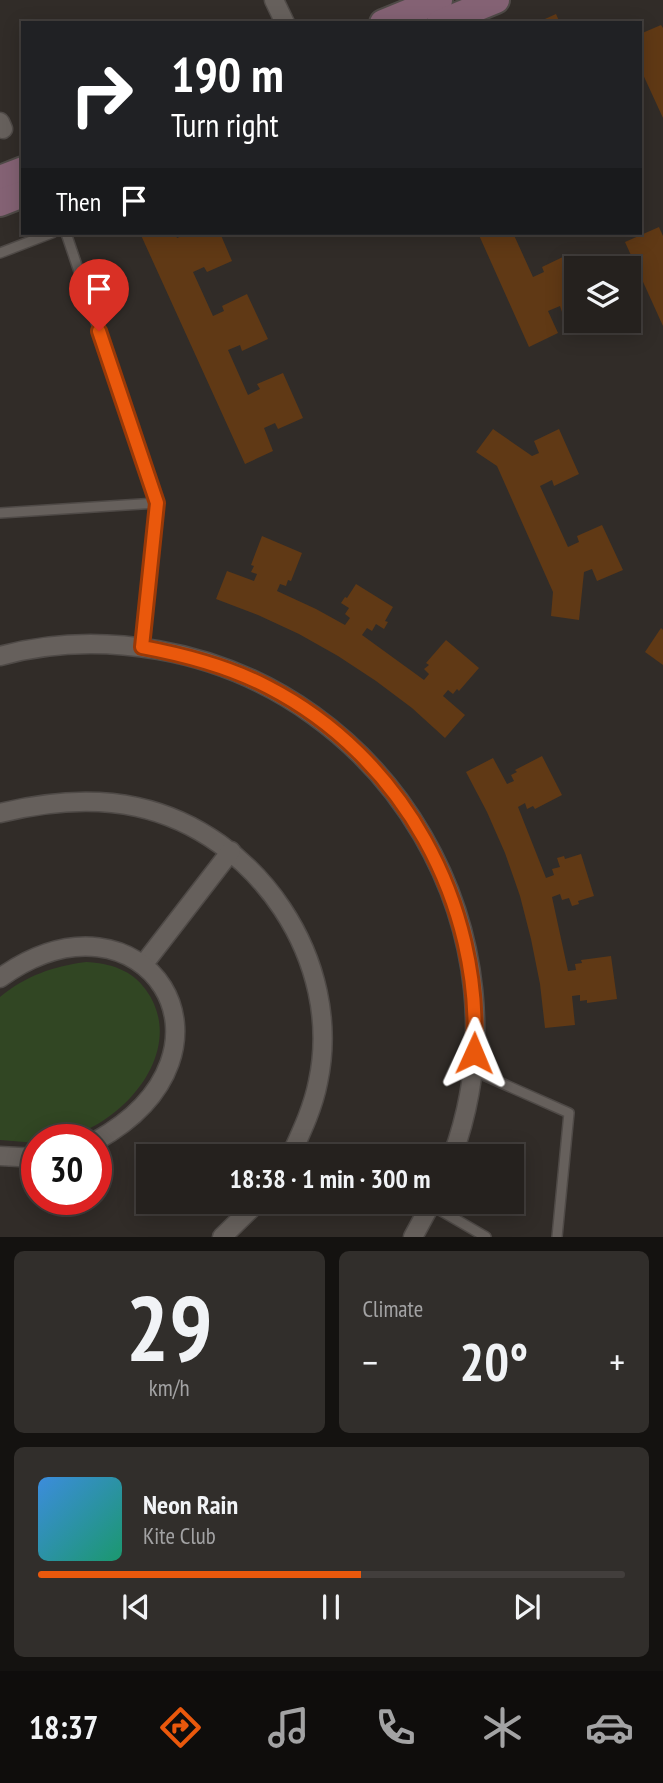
<!DOCTYPE html>
<meta charset="utf-8">
<style>
body{margin:0;font-family:"PT Sans Narrow",sans-serif;background:#312e2b;color:#f1f3f6;height:100vh;display:flex;flex-direction:column;font-size:26px;white-space:nowrap}
*{box-sizing:border-box;margin:0}
p{font-size:23px;color:#a3a3a4}
.icon{flex:none;width:38px;height:38px;fill:none;stroke:currentColor;stroke-width:2;stroke-linecap:round;stroke-linejoin:round}
.map{position:relative;height:1237px;overflow:hidden}
.panel{display:flex;flex-direction:column;gap:14px;padding:14px;background:#141210;flex:1}
.panel>*{flex:none}
.banner{position:absolute;left:21px;top:21px;width:621px;height:214px;border-radius:0px;box-shadow:0 4px 18px #0003,0 0 0 2px #423e3c;background:#202124;color:#fff;overflow:hidden}
.fabs{position:absolute;left:564px;top:256px;display:grid;gap:14px}
.fabs a{display:grid;place-items:center;width:77px;height:77px;border-radius:0px;background:#25211e;box-shadow:0 4px 18px #0003,0 0 0 2px #423e3c;font-size:35px}
.speed{position:absolute;left:21px;top:1124px;display:flex;gap:14px;font-size:35px;font-weight:700;text-align:center}
.speed>*{display:grid;place-content:center;width:91px;height:91px;border-radius:50%;background:#25211e;box-shadow:0 4px 18px #0003,0 0 0 2px #423e3c;line-height:1}
.speed .limit{border:10px solid #d22;background:#fff;color:#111}
.pin{position:absolute;display:grid;place-items:center;width:60px;height:60px;color:#fff;margin:-72px -30px;border-radius:50% 50% 50% 0;rotate:-45deg;box-shadow:0 0 7px #0007}
.pin .icon{rotate:45deg}
.me{position:absolute;width:77px;margin:-38px;rotate:1deg;stroke-linejoin:round;filter:drop-shadow(0 0 5px #0008)}
.turn{display:flex;align-items:center;gap:24px;height:147px;padding:0 35px;font-size:32px}
.turn .icon{width:91px;height:91px;stroke-width:2.5}
.turn b{display:block;font-size:49px;line-height:60px}
.then{display:flex;align-items:center;height:66px;padding:0 35px;background:#0003;gap:14px;font-size:26px}
.big{font-size:52px;font-weight:700;line-height:1.1}
.panel .widget{flex:1;display:flex;flex-direction:column;justify-content:center;gap:10px;min-width:0;padding:0 24px;border-radius:10px;background:#312e2b}
.panel .dial{align-items:center;gap:0}
.dial b{font-size:91px;line-height:1}
.song{display:flex;align-items:center;gap:21px}
.cover{width:84px;height:84px;border-radius:10px;background:linear-gradient(135deg,hsl(210 70% 55%),hsl(160 70% 35%))}
.played{height:7px;border-radius:4px;background:linear-gradient(90deg,#ea580c 55%,#423e3c 55%)}
.keys{display:flex;justify-content:space-around;direction:ltr}
.heat{display:flex;justify-content:space-between;align-items:center;font-size:38px;direction:ltr}
.panel .tiles{flex:1;display:grid;gap:14px;grid-template-columns:1fr 1fr}
.widget:last-child{grid-column:span 2}
.trip{position:absolute;left:136px;top:1144px;width:388px;height:70px;border-radius:0px;background:#25211e;box-shadow:0 4px 18px #0003,0 0 0 2px #423e3c;font-weight:700;line-height:70px;text-align:center}
.dock{display:flex;height:112px;justify-content:space-around;align-items:center;background:#0f0d0c;color:#a3a3a4}
.dock .icon{width:49px;height:49px}
.dock .current{color:#ea580c}
.dock b{font-size:32px;color:#f1f3f6}
.map>svg:first-child{display:block}
.green{fill:#314623}
.building{fill:#603915}
.lines{fill:none;stroke-linecap:round;stroke-linejoin:round}
.service-casing{stroke:#4f4a47;stroke-width:12}
.minor-casing{stroke:#4f4a47;stroke-width:21}
.secondary-casing{stroke:#4f4a47;stroke-width:30}
.service{stroke:#66605c;stroke-width:9}
.minor{stroke:#66605c;stroke-width:18}
.secondary{stroke:#846274;stroke-width:26}
.route-casing{stroke:#983908;stroke-width:18}
.route{stroke:#ea580c;stroke-width:12}
</style>
<div class="map">
<svg width="663" height="1237" viewBox="0 0 663 1237">
<rect width="100%" height="100%" fill="#312c28"/>
<path class="green" d="M 86,962 C 110,963 132,970 146,990 C 190,1051 120,1129 58,1139 C 51,1140 44,1139 37,1139 L 37,1143 L 0,1140 L 0,997 C 25,976 54,966 86,962 Z"/>
<g class="building">
<polygon points="556,14 560,23 536,23"/>
<polygon points="661,25 663,28 663,118 640,68 640,34"/>
<polygon points="659,227 663,236 663,326 625,242"/>
<polygon points="140,233 175,233 177,238 189,233 220,233 232,261 207,272 204,267 193,272 213,316 224,311 222,306 247,294 268,339 242,351 240,345 228,350 248,395 260,389 257,384 283,373 303,418 278,429 275,423 264,428 273,451 245,464"/>
<polygon points="478,233 513,233 533,277 544,272 542,267 567,255 576,274 576,306 562,312 560,306 548,311 558,333 529,347"/>
<polygon points="493,429 532,456 539,453 534,441 559,429 579,474 554,486 552,480 540,486 568,547 579,542 577,536 602,525 623,570 597,581 592,569 584,572 579,620 551,616 553,592 497,466 476,452"/>
<polygon points="262,536 302,553 291,581 288,580 286,586 280,584 277,591 316,609 345,625 350,618 345,614 349,608 341,603 345,597 347,598 356,584 393,607 385,621 388,622 384,629 376,624 372,631 367,628 362,635 424,680 429,674 424,669 429,665 426,663 446,640 479,668 459,691 457,689 453,694 448,690 443,696 465,715 445,738 412,708 376,681 338,656 299,634 258,615 216,599 227,571 254,581 257,574 251,572 254,566 251,565"/>
<polygon points="661,628 663,630 663,665 645,652"/>
<polygon points="542,756 562,795 535,809 533,806 527,809 525,803 518,807 546,878 554,875 552,869 560,867 557,858 564,856 565,859 581,854 594,896 578,901 579,904 572,906 569,898 562,900 560,894 552,897 568,971 576,970 575,964 582,963 581,960 611,956 617,999 587,1003 587,1000 580,1001 580,995 572,996 575,1025 545,1028 540,984 531,939 520,896 505,853 487,812 466,772 493,758 507,784 514,781 511,775 517,772 515,770"/>
</g>
<g class="lines">
<g class="service-casing">
<g id="service">
<polyline points="66,233 157,503 142,647"/>
<polyline points="0,253 52,233"/>
<polyline points="0,513 157,503"/>
<polyline points="472,1070 569,1113 557,1237"/>
<polyline points="431,1205 486,1237"/>
</g>
</g>
<g class="minor-casing">
<g id="minor">
<polyline points="274,0 285,23"/>
<polyline points="0,122 3,129"/>
<path d="M 0,656 C 51,642 106,641 158,650 C 389,690 534,935 452,1157"/>
<path d="M 0,813 C 45,802 91,797 137,807 C 257,833 344,961 318,1082 C 313,1108 301,1133 290,1157"/>
<polyline points="143,965 231,851"/>
<path d="M 0,978 C 144,875 258,1051 96,1141"/>
<polyline points="0,1156 37,1158"/>
<polyline points="222,1237 258,1202"/>
<polyline points="413,1237 432,1202"/>
</g>
</g>
<g class="secondary-casing">
<g id="secondary">
<polyline points="383,23 439,0"/>
<polyline points="440,23 496,0"/>
<polyline points="0,179 23,170"/>
<polyline points="0,203 23,194"/>
</g>
</g>
<use href="#service" class="service"/>
<use href="#minor" class="minor"/>
<use href="#secondary" class="secondary"/>
</g>
<g class="lines">
<g class="route-casing">
<path id="route" d="M 99,331 L 157,503 L 142,647 C 185,655 228,666 268,687 C 402,756 483,903 474,1053"/>
</g>
<use href="#route" class="route"/>
</g>
</svg>
<div class="fabs">
<a><svg class="icon" aria-label="layers" viewBox="0 0 24 24"><path d="M12 4l9 5-9 5-9-5zM3 14l9 5 9-5"/></svg></a>
</div>
<div class="speed"><div class="limit">30</div></div>
<div class="pin" style="left:99px;top:331px;background:#d93025"><svg class="icon" aria-label="arrive" viewBox="0 0 24 24"><path d="M6 21V4h12l-3 4 3 4H6"/></svg></div>
<svg class="me" style="left:474px;top:1053px" viewBox="-20 -20 40 40"><path d="M0-17L14 15 0 8-14 15z" fill="#ea580c" stroke="#fff" stroke-width="4"/></svg>
<div class="trip">18:38 · 1 min · 300 m</div>
<div class="banner">
<div class="turn"><svg class="icon" aria-label="right" viewBox="0 0 24 24"><path d="M7 20v-9h11M14 6l5 5-5 5"/></svg><div><b>190 m</b>Turn right</div></div>
<div class="then">Then<svg class="icon" aria-label="arrive" viewBox="0 0 24 24"><path d="M6 21V4h12l-3 4 3 4H6"/></svg></div>
</div>
</div>
<section class="panel">
<div class="tiles">
<div class="widget dial"><b>29</b><p>km/h</p></div>
<div class="widget"><p>Climate</p>
<div class="heat"><a>−</a><b class="big">20°</b><a>+</a></div>
</div>
<div class="widget">
<div class="song"><i class="cover"></i><div><b>Neon Rain</b><p>Kite Club</p></div></div>
<div class="played"></div>
<div class="keys"><svg class="icon" aria-label="previous" viewBox="0 0 24 24"><path d="M18 5L8 12l10 7zM5 5v14"/></svg><svg class="icon" aria-label="pause" viewBox="0 0 24 24"><path d="M8 5v14M16 5v14"/></svg><svg class="icon" aria-label="next" viewBox="0 0 24 24"><path d="M6 5l10 7-10 7zM19 5v14"/></svg></div>
</div>
</div>
</section>
<nav class="dock">
<b>18:37</b>
<svg class="icon current" aria-label="directions" viewBox="0 0 24 24"><path d="M12 3l9 9-9 9-9-9zM9 14v-3h6M13 9l2 2-2 2"/></svg>
<svg class="icon" aria-label="music" viewBox="0 0 24 24"><path d="M9 18V5l10-2v13"/><circle cx="6" cy="18" r="3"/><circle cx="16" cy="16" r="3"/></svg>
<svg class="icon" aria-label="phone" viewBox="0 0 24 24"><path d="M5 4h4l2 5-3 2q2 4 5 5l2-3 5 2v4C11 20 4 13 5 4z"/></svg>
<svg class="icon" aria-label="climate" viewBox="0 0 24 24"><path d="M12 3v18M4 7l16 10M4 17L20 7"/></svg>
<svg class="icon" aria-label="car" viewBox="0 0 24 24"><path d="M5 17H2v-5l4-1 3-4h7l3 4 3 1v5h-3M9 17h6M6 11h13"/><circle cx="7" cy="17" r="2"/><circle cx="17" cy="17" r="2"/></svg>
</nav>
